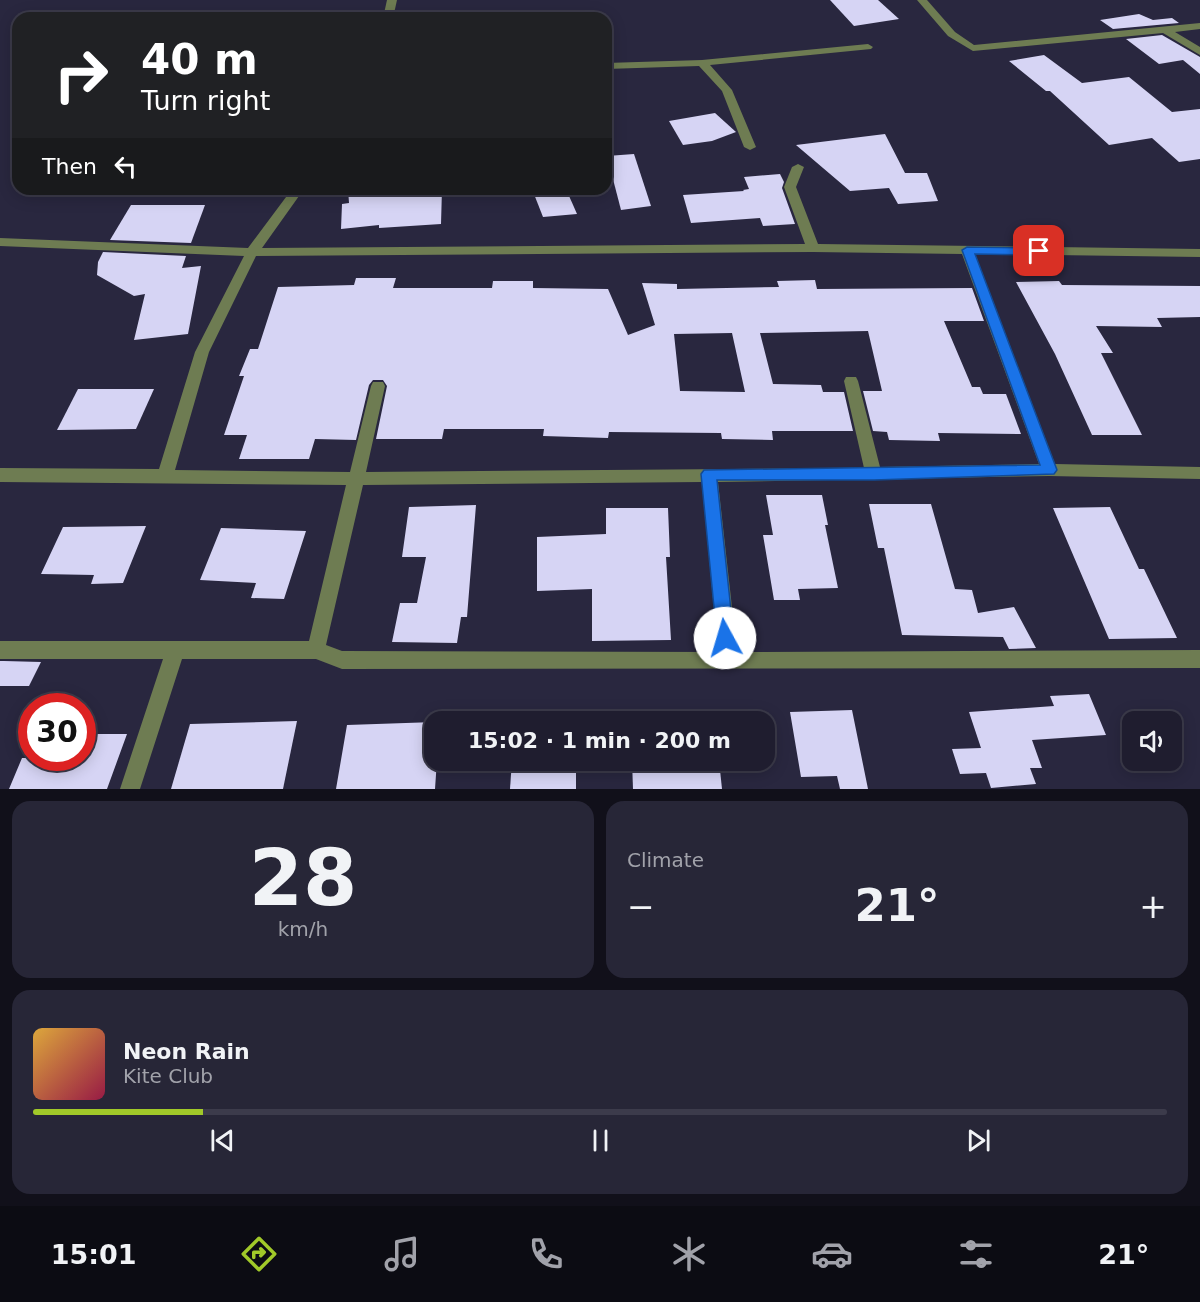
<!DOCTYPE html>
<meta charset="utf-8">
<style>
body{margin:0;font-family:"DejaVu Sans",sans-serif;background:#272637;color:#f1f3f6;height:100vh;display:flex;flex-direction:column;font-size:22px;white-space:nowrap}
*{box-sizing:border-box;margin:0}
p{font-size:20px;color:#a1a2aa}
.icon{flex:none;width:33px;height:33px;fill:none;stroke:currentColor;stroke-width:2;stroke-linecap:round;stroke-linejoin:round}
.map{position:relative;height:789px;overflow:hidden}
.drawer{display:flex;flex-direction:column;gap:12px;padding:12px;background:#11101a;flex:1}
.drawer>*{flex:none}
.hud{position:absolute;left:12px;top:12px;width:600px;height:183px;border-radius:18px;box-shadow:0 3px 15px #0003,0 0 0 2px #3c3b4b;background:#202124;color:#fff;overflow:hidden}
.tools{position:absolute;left:1122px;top:711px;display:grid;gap:12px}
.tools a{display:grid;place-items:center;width:60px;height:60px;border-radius:12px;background:#1f1d2f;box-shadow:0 3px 15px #0003,0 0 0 2px #3c3b4b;font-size:30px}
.speed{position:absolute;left:18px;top:693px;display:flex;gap:12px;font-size:30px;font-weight:700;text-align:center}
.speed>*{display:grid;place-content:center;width:78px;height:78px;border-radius:50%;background:#1f1d2f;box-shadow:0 3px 15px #0003,0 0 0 2px #3c3b4b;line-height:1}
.speed .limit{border:9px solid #d22;background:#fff;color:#111}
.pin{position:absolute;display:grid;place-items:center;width:51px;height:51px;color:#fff;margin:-26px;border-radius:12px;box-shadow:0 3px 9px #0006}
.me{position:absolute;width:66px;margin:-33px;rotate:354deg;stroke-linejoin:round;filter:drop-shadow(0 0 4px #0008)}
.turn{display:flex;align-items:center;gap:21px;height:126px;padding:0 30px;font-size:27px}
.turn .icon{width:78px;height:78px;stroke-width:2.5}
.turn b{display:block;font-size:42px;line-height:51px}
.then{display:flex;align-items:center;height:57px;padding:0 30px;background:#0003;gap:12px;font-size:22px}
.big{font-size:45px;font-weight:600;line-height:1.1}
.drawer .tile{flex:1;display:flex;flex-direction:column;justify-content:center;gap:9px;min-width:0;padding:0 21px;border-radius:18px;background:#272637}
.drawer .dial{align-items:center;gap:0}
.dial b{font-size:78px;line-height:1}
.song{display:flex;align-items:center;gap:18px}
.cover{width:72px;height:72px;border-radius:9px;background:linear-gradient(135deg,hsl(40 70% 55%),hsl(340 70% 35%))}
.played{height:6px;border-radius:3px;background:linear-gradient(90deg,#a1c929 15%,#3c3b4b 15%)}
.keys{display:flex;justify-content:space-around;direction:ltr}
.heat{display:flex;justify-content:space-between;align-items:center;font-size:33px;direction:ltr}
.drawer .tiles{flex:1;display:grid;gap:12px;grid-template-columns:1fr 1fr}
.tile:last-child{grid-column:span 2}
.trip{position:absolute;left:424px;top:711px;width:351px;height:60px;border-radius:18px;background:#1f1d2f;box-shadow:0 3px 15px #0003,0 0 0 2px #3c3b4b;font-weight:600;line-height:60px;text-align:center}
.tab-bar{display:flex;height:96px;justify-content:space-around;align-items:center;background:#0c0c13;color:#a1a2aa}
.tab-bar .icon{width:42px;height:42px}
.tab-bar .current{color:#a1c929}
.tab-bar b{font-size:27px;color:#f1f3f6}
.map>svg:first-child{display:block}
.building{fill:#d6d4f4;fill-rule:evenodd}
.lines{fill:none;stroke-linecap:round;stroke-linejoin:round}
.minor{fill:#6e7c52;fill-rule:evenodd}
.route{fill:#1a73e8;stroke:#114b97;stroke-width:1.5}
</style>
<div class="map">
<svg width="1200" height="789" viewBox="0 0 1200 789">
<rect width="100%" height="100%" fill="#29273f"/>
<g class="building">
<polygon points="830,0 878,0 899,19 854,26"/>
<polygon points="1139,14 1153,20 1172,18 1179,23 1113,29 1100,20"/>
<polygon points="1162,35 1200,57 1200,74 1183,60 1159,64 1126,39"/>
<polygon points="1044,55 1082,83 1129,77 1172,112 1200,109 1200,159 1179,162 1152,138 1109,145 1050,91 1046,91 1009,61"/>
<polygon points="715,113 736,132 712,141 683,145 669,121"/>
<polygon points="885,134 905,173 927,173 938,201 898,204 889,188 850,191 796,145"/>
<polygon points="634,154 651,206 621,210 607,156"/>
<polygon points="780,174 784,182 782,188 795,224 763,226 760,218 691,223 683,195 744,191 743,190 749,189 744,177"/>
<polygon points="348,189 442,189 441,224 379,228 379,225 341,229 342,204 349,203"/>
<polygon points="532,189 566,189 577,214 543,217"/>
<polygon points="131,205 205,205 191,243 110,240"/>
<polygon points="103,252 186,256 182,268 201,266 188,334 134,340 145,294 134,296 97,275 98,262"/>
<path d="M 356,278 L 396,278 L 393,288 L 492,288 L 493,281 L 533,281 L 533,288 L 608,289 L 628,335 L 655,325 L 642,283 L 677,284 L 677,289 L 779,287 L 777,281 L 815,280 L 817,289 L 972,288 L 984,321 L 944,321 L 972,387 L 980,387 L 983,394 L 1006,394 L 1021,434 L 938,433 L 940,441 L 889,440 L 887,432 L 873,431 L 863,391 L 882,391 L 868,331 L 760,333 L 773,384 L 821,385 L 823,392 L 844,392 L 853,431 L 772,431 L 773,440 L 722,439 L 721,433 L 609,432 L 608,438 L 543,436 L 544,429 L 444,429 L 442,439 L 376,439 L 387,386 L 383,380 L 373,380 L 369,385 L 356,440 L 315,439 L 309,459 L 239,459 L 247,435 L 224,435 L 244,376 L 239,376 L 250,349 L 258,349 L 278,287 L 354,285 ZM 732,333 L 745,392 L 680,391 L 674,334 Z"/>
<polygon points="1059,281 1062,285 1200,286 1200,317 1157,318 1162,327 1096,326 1113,353 1101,353 1142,435 1092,435 1055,354 1016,282"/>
<polygon points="78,389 154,389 136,429 57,430"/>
<polygon points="766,495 822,495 828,525 825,525 838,588 798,589 800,600 774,600 763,535 773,535"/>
<polygon points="869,504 931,504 955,589 972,590 978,613 1014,607 1036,648 1009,649 1003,637 902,635 884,548 878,548"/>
<polygon points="476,505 467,617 461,617 457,643 392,642 400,603 417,603 426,557 402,557 409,507"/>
<polygon points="1110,507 1139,569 1144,569 1177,638 1109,639 1053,508"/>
<polygon points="606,508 668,508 670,557 666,557 671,640 592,641 592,589 537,591 537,537 606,534"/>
<polygon points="146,526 123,583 91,584 94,575 41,574 63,527"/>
<polygon points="221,528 306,531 284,599 251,598 256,583 200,580"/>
<polygon points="0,661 4,661 41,662 29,686 0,686"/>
<polygon points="1089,694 1106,735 1032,740 1042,768 1030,768 1036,784 991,788 986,773 960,774 952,749 981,748 969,712 1054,706 1050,696"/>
<polygon points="577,710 577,722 514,722 514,712"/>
<polygon points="852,710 868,789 840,789 837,776 801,777 790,712"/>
<polygon points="715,717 716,722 631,722 631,718"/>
<polygon points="297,721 283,789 171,789 190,724"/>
<polygon points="435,722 435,760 437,760 435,789 336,789 347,725"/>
<polygon points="82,734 127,734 107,789 9,789 22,758 82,758"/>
<polygon points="512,760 576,760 576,789 510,789"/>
<polygon points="632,760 719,760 722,789 633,789"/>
</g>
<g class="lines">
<g class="minor">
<polygon points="387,0 397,0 393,18 383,18"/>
<polygon points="917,0 927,0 955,32 974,45 1200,23 1200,29 1175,32 1200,47 1200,55 1163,33 973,51 948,36"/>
<polygon points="868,44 873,47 871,49 710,65 732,90 756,147 750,150 744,147 722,91 699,66 606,69 606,63 702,60"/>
<path d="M 798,164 L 804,167 L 796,187 L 818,244 L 1200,249 L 1200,257 L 975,254 L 1055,464 L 1200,467 L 1200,479 L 1049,476 L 718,482 L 737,652 L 1200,650 L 1200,668 L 342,669 L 316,659 L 182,659 L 140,789 L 120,789 L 163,659 L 0,659 L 0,641 L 309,641 L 346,485 L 0,482 L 0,468 L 159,469 L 195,352 L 244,256 L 0,246 L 0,238 L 248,248 L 292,189 L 304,189 L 262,248 L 805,244 L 784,187 L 792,167 ZM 813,252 L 962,254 L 1039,464 L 880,467 L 858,381 L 856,377 L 846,377 L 844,381 L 864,468 L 366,472 L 385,386 L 383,382 L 373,382 L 371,386 L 350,472 L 175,470 L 209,352 L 256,256 ZM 702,482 L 718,652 L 342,651 L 326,645 L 363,485 Z"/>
</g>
</g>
<polygon class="route" points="967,247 1039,248 1045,251 1039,255 975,254 1057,470 1054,474 874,480 717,480 734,638 731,644 725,646 719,644 717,638 701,474 704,470 1040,465 962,250"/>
</svg>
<div class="tools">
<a><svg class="icon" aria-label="sound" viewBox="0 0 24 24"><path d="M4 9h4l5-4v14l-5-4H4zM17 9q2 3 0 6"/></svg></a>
</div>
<div class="speed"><div class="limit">30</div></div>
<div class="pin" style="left:1039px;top:251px;background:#d93025"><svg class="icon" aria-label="arrive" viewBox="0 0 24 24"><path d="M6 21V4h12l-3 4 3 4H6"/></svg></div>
<svg class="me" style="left:725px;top:638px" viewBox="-20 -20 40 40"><circle r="19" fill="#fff"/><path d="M0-13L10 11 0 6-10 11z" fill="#1a73e8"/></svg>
<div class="trip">15:02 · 1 min · 200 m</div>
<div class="hud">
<div class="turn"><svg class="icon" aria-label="right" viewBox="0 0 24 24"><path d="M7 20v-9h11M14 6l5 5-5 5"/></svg><div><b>40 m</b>Turn right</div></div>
<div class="then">Then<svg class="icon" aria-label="left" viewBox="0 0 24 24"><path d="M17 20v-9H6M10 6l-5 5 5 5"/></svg></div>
</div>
</div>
<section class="drawer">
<div class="tiles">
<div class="tile dial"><b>28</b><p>km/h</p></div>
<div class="tile"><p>Climate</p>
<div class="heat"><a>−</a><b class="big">21°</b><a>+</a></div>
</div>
<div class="tile">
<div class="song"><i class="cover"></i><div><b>Neon Rain</b><p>Kite Club</p></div></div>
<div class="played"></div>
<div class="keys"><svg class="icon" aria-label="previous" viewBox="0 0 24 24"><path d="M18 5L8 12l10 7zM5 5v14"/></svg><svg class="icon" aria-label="pause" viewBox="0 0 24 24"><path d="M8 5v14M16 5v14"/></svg><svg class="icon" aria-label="next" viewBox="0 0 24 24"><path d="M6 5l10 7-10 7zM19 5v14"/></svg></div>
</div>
</div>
</section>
<nav class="tab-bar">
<b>15:01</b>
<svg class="icon current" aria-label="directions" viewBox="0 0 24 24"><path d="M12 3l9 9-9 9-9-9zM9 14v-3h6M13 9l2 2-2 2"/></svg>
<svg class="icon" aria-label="music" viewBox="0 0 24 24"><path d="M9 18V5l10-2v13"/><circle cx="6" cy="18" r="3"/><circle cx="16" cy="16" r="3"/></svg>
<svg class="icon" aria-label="phone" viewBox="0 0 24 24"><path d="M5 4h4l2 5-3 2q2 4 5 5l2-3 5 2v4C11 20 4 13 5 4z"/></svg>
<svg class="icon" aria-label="climate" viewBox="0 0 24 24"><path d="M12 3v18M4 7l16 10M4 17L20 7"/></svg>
<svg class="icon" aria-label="car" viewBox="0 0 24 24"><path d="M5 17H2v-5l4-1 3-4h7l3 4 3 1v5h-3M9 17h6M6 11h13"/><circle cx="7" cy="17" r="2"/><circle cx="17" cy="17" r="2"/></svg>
<svg class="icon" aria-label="filters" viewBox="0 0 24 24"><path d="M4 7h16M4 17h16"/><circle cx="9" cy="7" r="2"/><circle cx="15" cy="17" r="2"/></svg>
<b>21°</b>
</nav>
